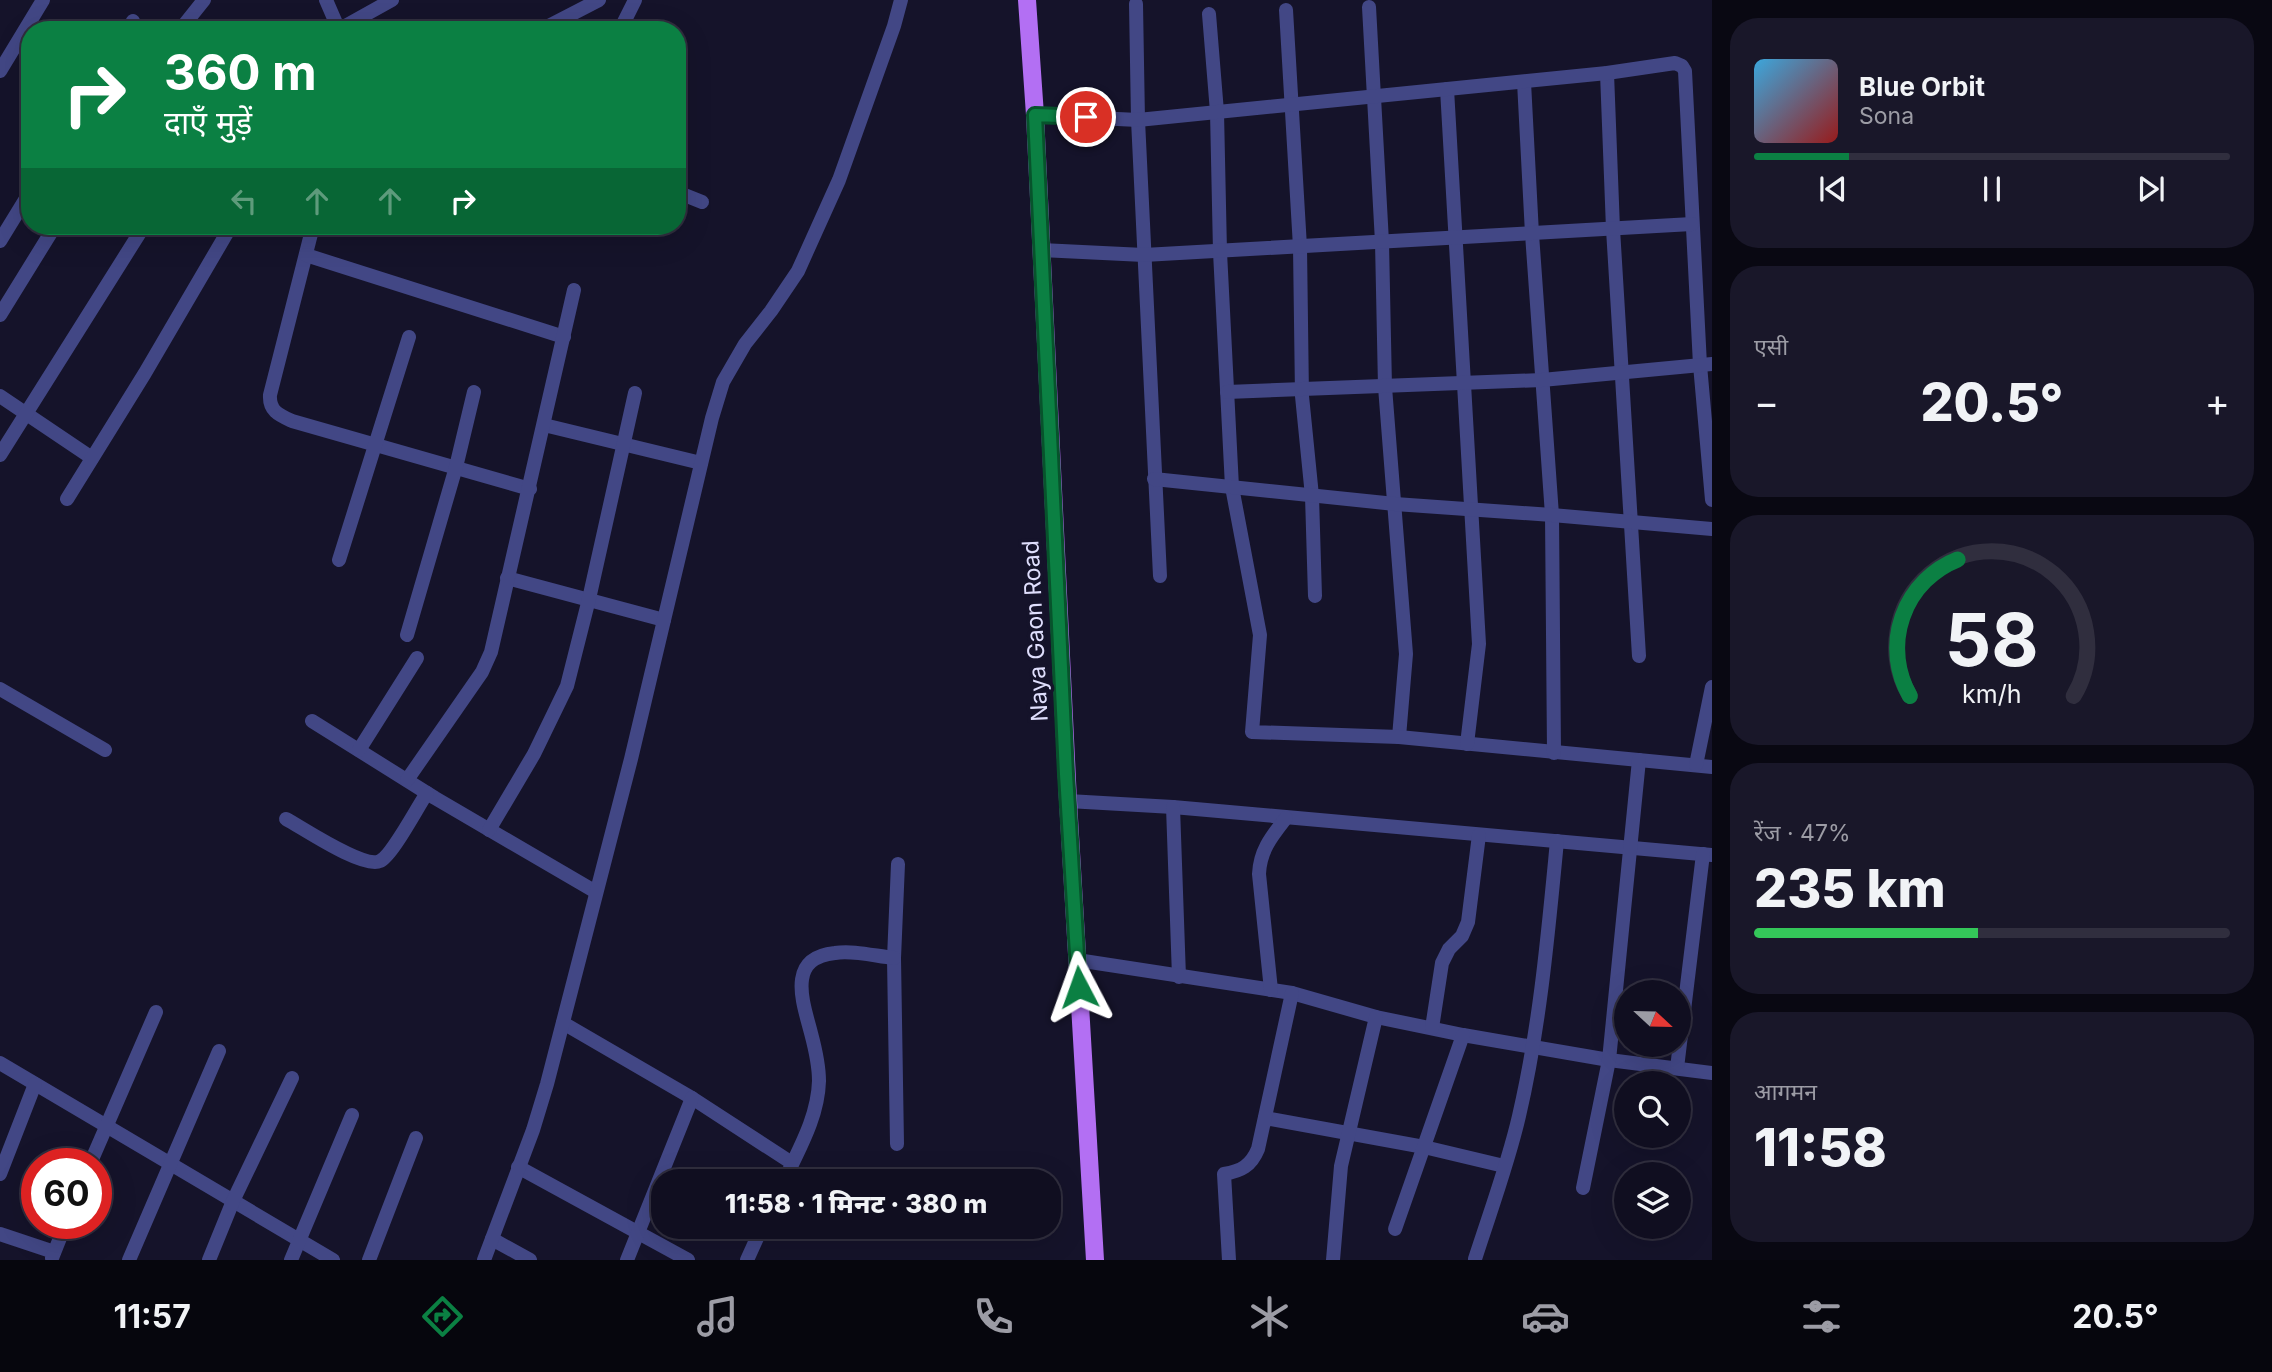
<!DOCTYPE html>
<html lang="hi">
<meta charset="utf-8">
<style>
body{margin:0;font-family:Inter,"Noto Sans Devanagari",sans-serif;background:#191729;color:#f1f3f6;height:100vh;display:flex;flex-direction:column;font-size:26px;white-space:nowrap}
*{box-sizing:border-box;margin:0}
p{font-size:23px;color:#9c9ca5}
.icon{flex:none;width:38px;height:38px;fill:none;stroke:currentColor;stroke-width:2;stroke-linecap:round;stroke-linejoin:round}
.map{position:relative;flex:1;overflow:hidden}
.panel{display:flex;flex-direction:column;gap:18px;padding:18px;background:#090812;width:560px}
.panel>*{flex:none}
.guide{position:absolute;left:21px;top:21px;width:665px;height:214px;border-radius:28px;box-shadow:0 7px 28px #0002,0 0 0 2px #302e3e;background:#0b8043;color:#fff;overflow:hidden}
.needle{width:46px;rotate:112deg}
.controls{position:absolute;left:1614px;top:980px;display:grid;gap:14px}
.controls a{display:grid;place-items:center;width:77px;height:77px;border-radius:50%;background:#100e20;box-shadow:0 7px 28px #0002,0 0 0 2px #302e3e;font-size:35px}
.speed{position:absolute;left:21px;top:1148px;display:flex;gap:14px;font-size:35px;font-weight:700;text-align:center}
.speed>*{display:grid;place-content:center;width:91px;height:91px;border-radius:50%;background:#100e20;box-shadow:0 7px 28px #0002,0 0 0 2px #302e3e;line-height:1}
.speed .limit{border:10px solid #d22;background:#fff;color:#111}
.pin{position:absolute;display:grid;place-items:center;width:60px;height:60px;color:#fff;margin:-30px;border:4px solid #fff;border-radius:50%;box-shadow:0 2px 7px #0007}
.me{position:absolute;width:77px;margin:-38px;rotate:356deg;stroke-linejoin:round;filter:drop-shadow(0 0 5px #0008)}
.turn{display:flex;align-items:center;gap:24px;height:147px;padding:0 28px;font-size:32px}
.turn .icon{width:91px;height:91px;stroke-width:2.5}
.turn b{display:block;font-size:49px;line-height:60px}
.lanes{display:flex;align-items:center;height:66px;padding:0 28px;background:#0003;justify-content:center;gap:35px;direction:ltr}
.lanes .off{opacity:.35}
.big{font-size:52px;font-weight:800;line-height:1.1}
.panel .card{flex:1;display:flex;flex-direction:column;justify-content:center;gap:10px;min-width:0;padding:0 24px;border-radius:28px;background:#191729}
.panel .dial{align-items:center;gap:0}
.dial svg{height:182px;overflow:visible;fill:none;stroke:#302e3e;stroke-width:7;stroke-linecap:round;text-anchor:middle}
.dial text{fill:#f1f3f6;stroke:none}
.song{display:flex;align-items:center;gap:21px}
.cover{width:84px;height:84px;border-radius:10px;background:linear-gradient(135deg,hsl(200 70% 55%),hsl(0 70% 35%))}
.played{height:7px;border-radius:4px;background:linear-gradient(90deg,#0b8043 20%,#302e3e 20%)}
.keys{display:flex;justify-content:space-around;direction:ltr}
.heat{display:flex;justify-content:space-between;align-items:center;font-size:38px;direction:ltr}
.charge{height:10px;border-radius:5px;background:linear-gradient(90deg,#34c759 47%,#302e3e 0)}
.trip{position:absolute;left:651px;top:1169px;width:410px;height:70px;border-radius:28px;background:#100e20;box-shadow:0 7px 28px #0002,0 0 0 2px #302e3e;font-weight:800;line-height:70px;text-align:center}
.dock{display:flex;height:112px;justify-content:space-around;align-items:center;background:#06060d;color:#9c9ca5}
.dock .icon{width:49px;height:49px}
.dock .active{color:#0b8043}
.dock b{font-size:32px;color:#f1f3f6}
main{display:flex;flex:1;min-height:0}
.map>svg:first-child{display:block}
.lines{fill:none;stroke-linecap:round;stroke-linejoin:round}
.street{stroke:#424785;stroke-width:14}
.primary{stroke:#b36ff3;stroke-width:18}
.route-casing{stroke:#07532c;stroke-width:18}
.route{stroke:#0b8043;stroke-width:12}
.labels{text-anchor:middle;stroke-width:7;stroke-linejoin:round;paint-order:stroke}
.street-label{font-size:23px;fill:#dfdefc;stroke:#15132a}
</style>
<main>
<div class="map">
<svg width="1712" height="1260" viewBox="0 0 1712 1260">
<rect width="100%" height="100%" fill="#15132a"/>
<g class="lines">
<g class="street">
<polyline points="326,0 339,30"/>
<polyline points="1136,4 1138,120 1160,576"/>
<polyline points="1369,7 1382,242 1385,387 1406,654 1399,737"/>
<polyline points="1286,10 1300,247 1302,396 1312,496 1315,596"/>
<polyline points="1209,14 1217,112 1220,252 1232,487 1260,635 1252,732 1399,737 1712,767"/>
<polyline points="128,30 133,21"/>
<polyline points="180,30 204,0"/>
<polyline points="338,30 392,0"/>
<polyline points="541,30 599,0"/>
<polyline points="620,30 635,0"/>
<polyline points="0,71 43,0"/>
<polyline points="1607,73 1613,229 1639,656"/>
<polyline points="1524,82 1532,234 1552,515 1554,753"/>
<polyline points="1447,89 1479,644 1467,744"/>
<polyline points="1035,115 1138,120 1607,73 1675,63 1682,66 1685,71 1700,365 1712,500"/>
<polyline points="677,192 702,202"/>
<path d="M 313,226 L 270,395 C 269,411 279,415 292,421 L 530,489"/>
<polyline points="0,241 30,192"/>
<polyline points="1041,250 1144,255 1692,224"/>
<polyline points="306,255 564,337"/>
<polyline points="0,315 55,226"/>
<polyline points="1227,392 1542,380 1712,364"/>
<polyline points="0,396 92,458"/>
<polyline points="544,425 701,463"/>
<polyline points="0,455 144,226"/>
<polyline points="1154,479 1395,504 1552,515 1712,529"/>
<polyline points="67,499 145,373 231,226"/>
<polyline points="339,560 409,337"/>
<polyline points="507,578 664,620"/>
<polyline points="407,635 456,467 474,392"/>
<polyline points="0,689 105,750"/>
<polyline points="312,721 435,798 596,892"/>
<polyline points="359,750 417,658"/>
<polyline points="1696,765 1712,687"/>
<polyline points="407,780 482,672 491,652 574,290"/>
<polyline points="1068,801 1173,807 1712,855"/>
<polyline points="1173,807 1179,977"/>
<path d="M 286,819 C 303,828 363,869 380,861 C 392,856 418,806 427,793"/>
<polyline points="489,830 534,754 567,686 589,599 635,393"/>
<polyline points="1077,960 1292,993 1376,1017 1463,1035 1609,1060 1712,1073"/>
<path d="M 1271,990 L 1259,874 C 1260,850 1272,836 1286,818"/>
<polyline points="563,1023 692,1098 792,1163"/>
<polyline points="1432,1028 1442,963 1449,949 1462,936 1468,922 1479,835"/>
<polyline points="0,1063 333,1260"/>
<polyline points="1677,1068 1703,854"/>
<polyline points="1265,1118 1424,1147 1504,1166"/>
<polyline points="897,1144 894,958 898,864"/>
<polyline points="90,1164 156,1012"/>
<polyline points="518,1167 688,1260"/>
<polyline points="0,1174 35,1084"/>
<path d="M 784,1181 C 799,1149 818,1117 819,1081 C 819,1066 815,1048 811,1033 C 803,1002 786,958 835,953 C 853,950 875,956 894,958"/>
<polyline points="1583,1188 1609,1060 1639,760"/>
<polyline points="1395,1229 1463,1035"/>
<polyline points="0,1234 54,1252"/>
<polyline points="492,1239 530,1260"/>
<polyline points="52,1258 66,1223"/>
<path d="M 1475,1259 C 1490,1212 1508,1164 1519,1116 C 1540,1026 1548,934 1557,841"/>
<polyline points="129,1260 219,1051"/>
<polyline points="209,1260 233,1201 292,1078"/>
<polyline points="291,1260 352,1115"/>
<polyline points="369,1260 416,1138"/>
<polyline points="484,1260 533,1130 547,1084 631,759 712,418 723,382 745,344 771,311 798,271 839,180 894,26 901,0"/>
<polyline points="627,1260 692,1098"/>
<polyline points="747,1260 762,1227"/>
<path d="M 1229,1260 L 1224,1174 C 1241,1171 1251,1166 1258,1149 L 1292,993"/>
<polyline points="1333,1260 1341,1166 1376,1017"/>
</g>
<polyline class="primary" points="1027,0 1035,115 1068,801 1095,1260"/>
</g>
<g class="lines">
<g class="route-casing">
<polyline id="route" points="1079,987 1066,774 1035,115 1086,117"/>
</g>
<use href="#route" class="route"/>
</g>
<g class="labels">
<g class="street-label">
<text transform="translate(1035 631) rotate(-93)" y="8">Naya Gaon Road</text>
</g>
</g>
</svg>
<div class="controls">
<a><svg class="needle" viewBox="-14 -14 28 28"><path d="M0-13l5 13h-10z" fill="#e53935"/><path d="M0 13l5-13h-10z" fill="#9c9ca5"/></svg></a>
<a><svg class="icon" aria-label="search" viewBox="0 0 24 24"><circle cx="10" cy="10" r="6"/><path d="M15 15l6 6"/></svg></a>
<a><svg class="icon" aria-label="layers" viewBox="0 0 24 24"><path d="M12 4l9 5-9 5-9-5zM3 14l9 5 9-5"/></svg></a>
</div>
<div class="speed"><div class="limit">60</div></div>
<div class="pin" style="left:1086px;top:117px;background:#d93025"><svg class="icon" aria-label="arrive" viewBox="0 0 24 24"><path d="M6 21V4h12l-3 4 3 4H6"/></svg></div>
<svg class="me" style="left:1079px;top:987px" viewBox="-20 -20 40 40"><path d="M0-17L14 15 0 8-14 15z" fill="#0b8043" stroke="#fff" stroke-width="4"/></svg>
<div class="trip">11:58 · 1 मिनट · 380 m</div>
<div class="guide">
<div class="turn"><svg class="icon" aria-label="right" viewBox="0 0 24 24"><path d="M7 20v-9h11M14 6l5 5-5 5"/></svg><div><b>360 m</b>दाएँ मुड़ें</div></div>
<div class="lanes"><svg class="icon off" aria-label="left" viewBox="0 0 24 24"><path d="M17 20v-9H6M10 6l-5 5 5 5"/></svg><svg class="icon off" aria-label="ahead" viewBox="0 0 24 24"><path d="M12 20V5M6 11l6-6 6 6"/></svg><svg class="icon off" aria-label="ahead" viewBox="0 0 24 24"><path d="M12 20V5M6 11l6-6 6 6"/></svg><svg class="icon" aria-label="right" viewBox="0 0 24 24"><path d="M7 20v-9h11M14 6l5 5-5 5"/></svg></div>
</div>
</div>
<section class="panel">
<div class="card">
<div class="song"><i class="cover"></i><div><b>Blue Orbit</b><p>Sona</p></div></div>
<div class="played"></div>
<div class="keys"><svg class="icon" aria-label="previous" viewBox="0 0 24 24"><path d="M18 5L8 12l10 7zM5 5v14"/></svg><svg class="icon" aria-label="pause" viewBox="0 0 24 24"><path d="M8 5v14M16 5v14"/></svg><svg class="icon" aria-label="next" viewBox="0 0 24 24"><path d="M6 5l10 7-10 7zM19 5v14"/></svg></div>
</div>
<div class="card"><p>एसी</p>
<div class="heat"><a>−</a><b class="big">20.5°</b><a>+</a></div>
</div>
<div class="card dial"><svg viewBox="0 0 100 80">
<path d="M14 69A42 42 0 1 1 86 69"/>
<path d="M14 69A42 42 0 0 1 35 9" stroke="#0b8043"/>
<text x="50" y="56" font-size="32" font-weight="700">58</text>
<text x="50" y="72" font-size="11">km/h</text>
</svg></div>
<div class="card"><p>रेंज · 47%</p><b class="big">235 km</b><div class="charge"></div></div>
<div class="card"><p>आगमन</p><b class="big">11:58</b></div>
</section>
</main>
<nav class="dock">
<b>11:57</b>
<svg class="icon active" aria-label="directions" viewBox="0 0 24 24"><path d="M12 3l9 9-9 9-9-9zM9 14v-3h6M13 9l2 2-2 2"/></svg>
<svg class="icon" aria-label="music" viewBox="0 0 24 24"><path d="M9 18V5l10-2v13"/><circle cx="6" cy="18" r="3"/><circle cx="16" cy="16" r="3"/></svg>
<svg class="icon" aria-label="phone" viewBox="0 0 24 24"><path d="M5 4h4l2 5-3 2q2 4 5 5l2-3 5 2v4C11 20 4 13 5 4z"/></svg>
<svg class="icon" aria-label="climate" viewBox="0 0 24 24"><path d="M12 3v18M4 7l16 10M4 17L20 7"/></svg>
<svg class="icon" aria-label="car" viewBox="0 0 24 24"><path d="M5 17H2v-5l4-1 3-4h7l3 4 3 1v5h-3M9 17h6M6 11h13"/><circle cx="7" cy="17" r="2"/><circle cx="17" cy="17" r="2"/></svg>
<svg class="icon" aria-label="filters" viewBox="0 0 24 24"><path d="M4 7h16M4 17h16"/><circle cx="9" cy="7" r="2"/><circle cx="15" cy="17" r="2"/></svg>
<b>20.5°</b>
</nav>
